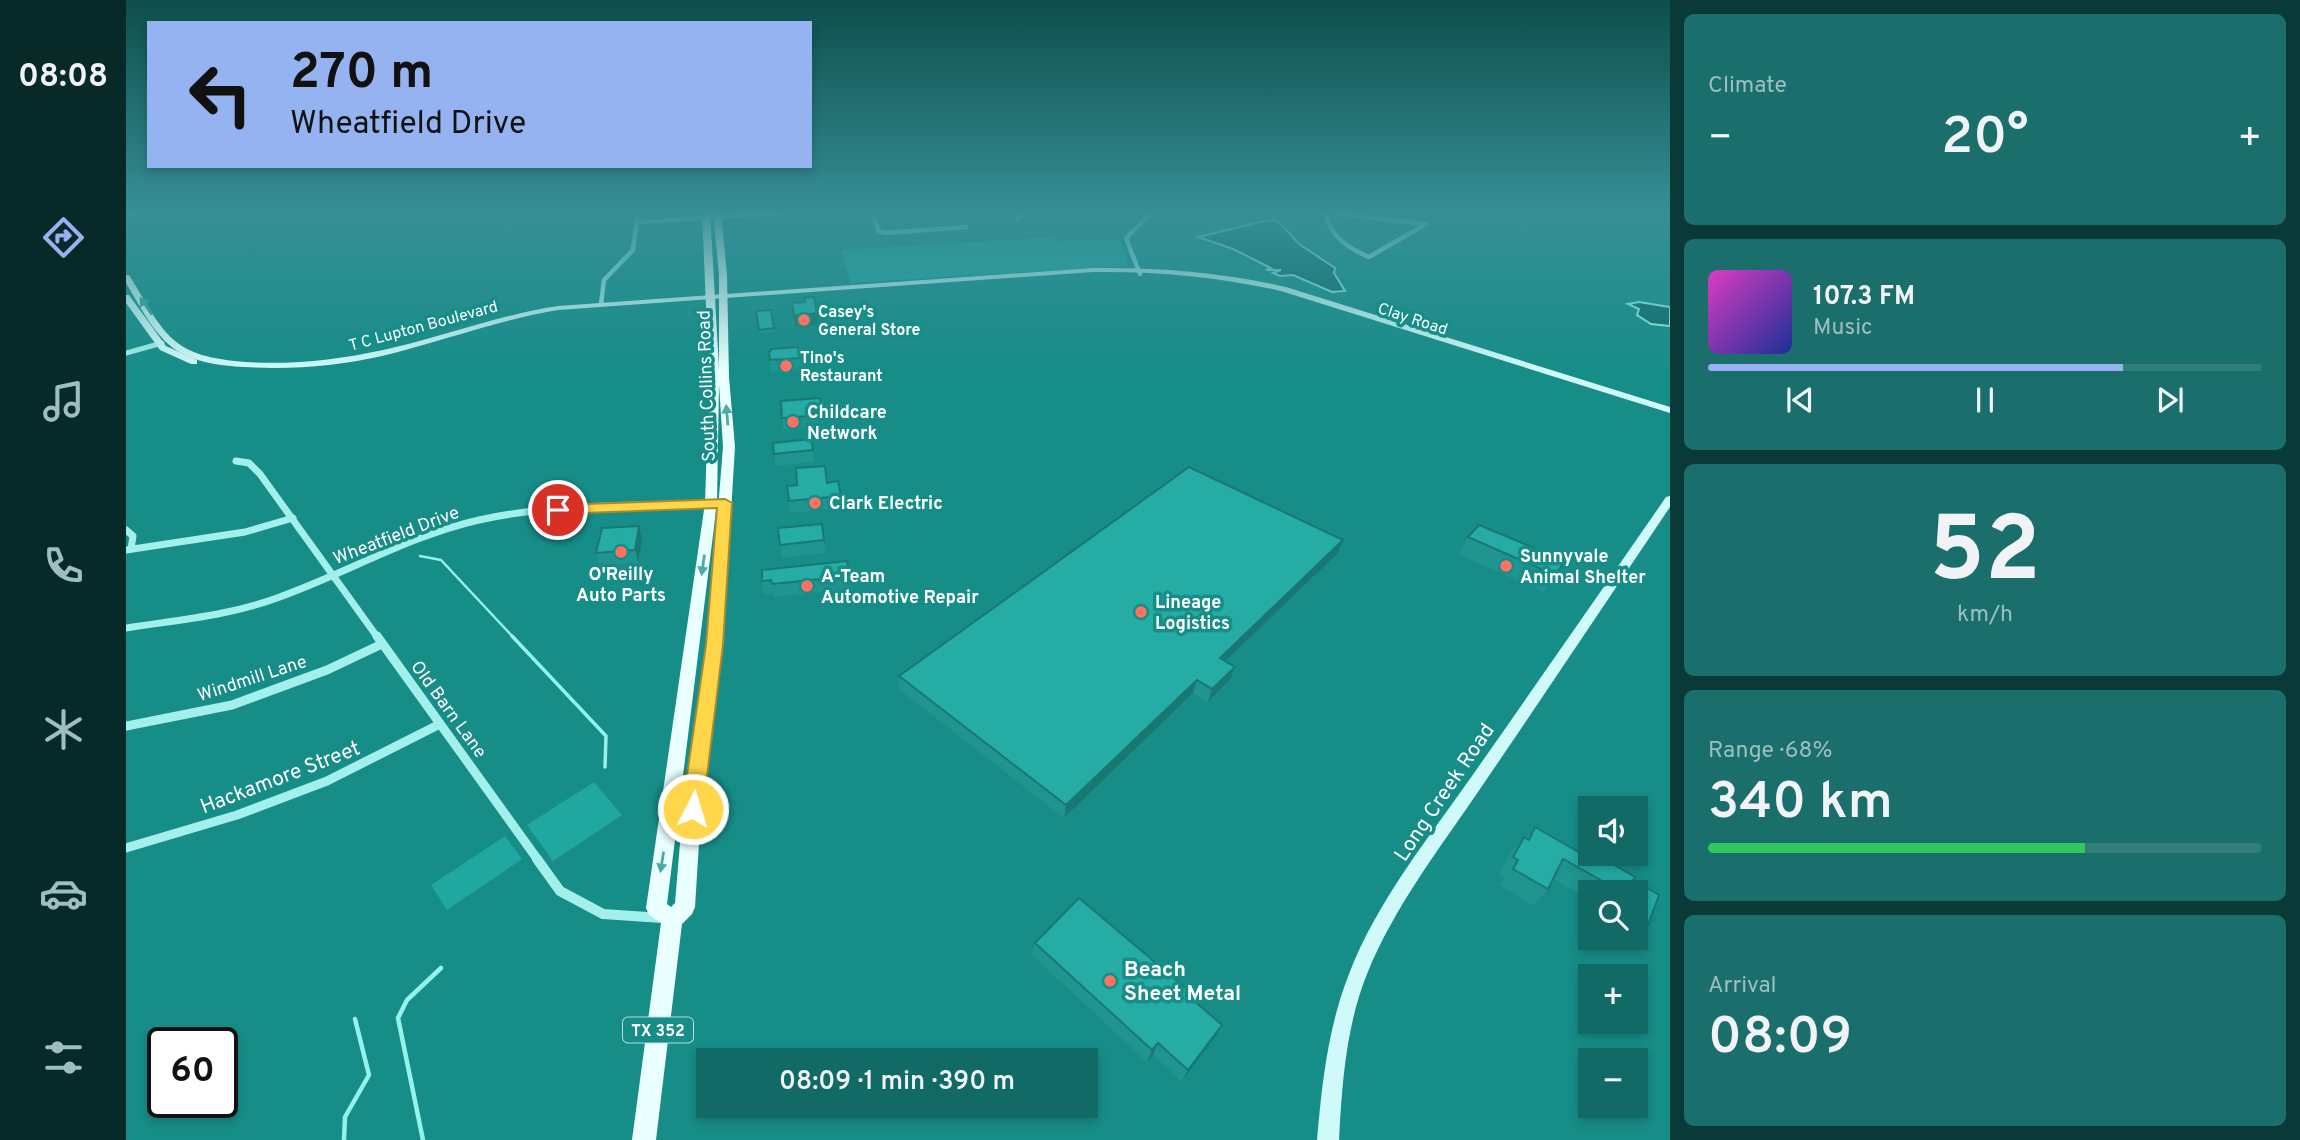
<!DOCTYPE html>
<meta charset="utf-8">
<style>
body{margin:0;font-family:Overpass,sans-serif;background:#1a6f6c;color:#f1f3f6;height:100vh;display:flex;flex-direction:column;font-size:26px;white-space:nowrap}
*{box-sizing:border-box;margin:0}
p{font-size:23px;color:#9cbfbf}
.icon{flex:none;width:38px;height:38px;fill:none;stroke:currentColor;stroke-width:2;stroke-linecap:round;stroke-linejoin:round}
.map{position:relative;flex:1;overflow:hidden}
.side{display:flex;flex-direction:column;gap:14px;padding:14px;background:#093a38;width:630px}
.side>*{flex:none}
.guide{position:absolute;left:21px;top:21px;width:665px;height:147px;border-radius:0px;box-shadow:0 4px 10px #0003;background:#95b2f1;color:#111;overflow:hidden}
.tools{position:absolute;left:1452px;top:796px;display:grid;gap:14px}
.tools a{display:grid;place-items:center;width:70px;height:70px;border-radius:0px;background:#116a66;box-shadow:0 4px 10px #0003;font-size:35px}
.speed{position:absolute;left:21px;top:1027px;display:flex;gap:14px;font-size:35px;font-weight:700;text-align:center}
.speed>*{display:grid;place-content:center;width:91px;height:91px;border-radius:50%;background:#116a66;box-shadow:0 4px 10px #0003;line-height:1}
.speed .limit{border:4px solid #111;border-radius:10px;background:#fff;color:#111}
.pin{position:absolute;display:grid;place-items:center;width:60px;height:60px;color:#fff;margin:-30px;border:4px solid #fff;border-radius:50%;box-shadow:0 2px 7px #0007}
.me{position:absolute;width:77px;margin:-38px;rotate:5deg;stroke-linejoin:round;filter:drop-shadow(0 0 5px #0008)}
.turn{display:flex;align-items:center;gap:24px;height:147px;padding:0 28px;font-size:32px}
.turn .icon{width:91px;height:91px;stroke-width:2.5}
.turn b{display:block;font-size:49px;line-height:60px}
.big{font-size:52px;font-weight:600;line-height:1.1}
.side .tile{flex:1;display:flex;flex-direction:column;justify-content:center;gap:10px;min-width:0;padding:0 24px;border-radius:10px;background:#1a6f6c}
.side .dial{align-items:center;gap:0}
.dial b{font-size:91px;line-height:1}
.song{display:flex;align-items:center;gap:21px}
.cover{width:84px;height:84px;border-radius:10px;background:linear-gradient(135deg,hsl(310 70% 55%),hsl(230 70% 35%))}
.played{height:7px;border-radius:4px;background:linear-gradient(90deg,#95b2f1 75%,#307d7a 75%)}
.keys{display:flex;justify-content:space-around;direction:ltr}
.heat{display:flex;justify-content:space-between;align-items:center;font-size:38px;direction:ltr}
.charge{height:10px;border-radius:5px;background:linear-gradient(90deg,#34c759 68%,#307d7a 0)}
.trip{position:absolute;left:570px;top:1048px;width:402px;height:70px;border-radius:0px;background:#116a66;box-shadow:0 4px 10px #0003;font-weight:600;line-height:70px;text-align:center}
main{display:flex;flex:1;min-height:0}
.menu{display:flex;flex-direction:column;width:126px;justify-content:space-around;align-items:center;background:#072a29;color:#9cbfbf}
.menu .icon{width:49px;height:49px}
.menu .selected{color:#95b2f1}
.menu b{font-size:32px;color:#f1f3f6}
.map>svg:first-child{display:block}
.green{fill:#20a79f}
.water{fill:#0f6a68;stroke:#95f2eb;stroke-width:2}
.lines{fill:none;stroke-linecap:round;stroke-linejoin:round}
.stream-far2{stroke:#95f2eb;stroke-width:2.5}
.stream-far1{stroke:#95f2eb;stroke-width:3.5}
.stream{stroke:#95f2eb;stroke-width:4.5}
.street-far4{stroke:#a2efeb;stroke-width:4.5}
.street-far3{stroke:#a2efeb;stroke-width:5}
.street-far2{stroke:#a2efeb;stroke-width:7}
.street-far1{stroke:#a2efeb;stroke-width:9}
.street{stroke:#a2efeb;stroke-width:10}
.secondary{fill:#d0faf9;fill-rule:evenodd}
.primary{fill:#eaffff;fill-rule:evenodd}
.wall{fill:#20948e}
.shaded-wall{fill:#1a7874}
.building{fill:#25aca5;stroke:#1a7874;stroke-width:2}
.oneway{fill:#3ca39f}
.oneway2{fill:#4caaa6}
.route{fill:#ffd54a;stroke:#a68a30;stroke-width:2}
.poi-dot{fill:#ff7160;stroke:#178d88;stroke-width:2.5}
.labels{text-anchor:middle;stroke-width:7;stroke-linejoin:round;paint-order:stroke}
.far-poi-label{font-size:16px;font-weight:bold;fill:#fff;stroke:#178d88;text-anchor:start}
.far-street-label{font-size:16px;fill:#fff;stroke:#178d88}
.shield{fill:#178d88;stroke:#b9dddb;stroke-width:2}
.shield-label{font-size:16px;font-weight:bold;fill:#fff}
.street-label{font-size:18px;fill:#fff;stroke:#178d88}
.poi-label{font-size:18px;font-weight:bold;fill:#fff;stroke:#178d88;text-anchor:start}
.near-street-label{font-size:21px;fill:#fff;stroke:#178d88}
.near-poi-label{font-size:21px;font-weight:bold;fill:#fff;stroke:#178d88;text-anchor:start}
</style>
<main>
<nav class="menu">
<b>08:08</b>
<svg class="icon selected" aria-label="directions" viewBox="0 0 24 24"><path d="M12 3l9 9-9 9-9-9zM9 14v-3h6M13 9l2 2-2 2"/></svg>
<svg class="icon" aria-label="music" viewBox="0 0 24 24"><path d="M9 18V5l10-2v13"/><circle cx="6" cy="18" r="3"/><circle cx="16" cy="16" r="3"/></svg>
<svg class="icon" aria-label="phone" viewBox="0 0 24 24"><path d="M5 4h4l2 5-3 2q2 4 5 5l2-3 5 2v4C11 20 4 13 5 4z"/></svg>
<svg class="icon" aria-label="climate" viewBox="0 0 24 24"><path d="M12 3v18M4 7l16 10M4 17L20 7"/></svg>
<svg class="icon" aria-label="car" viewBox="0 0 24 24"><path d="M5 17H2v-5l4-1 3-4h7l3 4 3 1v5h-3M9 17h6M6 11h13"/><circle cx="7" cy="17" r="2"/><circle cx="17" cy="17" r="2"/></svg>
<svg class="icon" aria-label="filters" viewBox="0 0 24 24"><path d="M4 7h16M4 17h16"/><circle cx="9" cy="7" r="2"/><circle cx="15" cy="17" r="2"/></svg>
</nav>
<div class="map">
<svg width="1544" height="1140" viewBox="0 0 1544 1140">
<rect width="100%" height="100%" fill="#178d88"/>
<g class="green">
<polygon points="927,237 931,241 994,240 1002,266 725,283 715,250"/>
<polygon points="468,782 496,815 427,861 401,825"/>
<polygon points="379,836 396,859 321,910 305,885"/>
</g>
<g class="water">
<polygon points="1139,221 1152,221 1173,244 1209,268 1208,273 1219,291 1206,292 1167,275 1154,276 1147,273 1155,270 1140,270 1145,268 1107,249 1072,237"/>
<polygon points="1513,302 1544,307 1544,326 1525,324 1511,315 1513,309 1502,304"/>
</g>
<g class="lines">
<polyline class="stream-far2" points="294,556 315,560 388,638"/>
<polyline class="stream-far1" points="386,636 480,736 479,767"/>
<g class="stream">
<polyline points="218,1140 219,1117 243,1075 229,1019"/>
<polyline points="297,1140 272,1018 281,1000 315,968"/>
</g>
<g class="street-far4">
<polyline points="745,211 753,231 758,233 840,227"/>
<polyline points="1191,211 1300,224"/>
<path d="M 1199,212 C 1203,236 1222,248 1243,257 L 1300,224"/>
<polyline points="891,219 903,211"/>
<polyline points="511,222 687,211"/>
<polyline points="1014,274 1000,238 1027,211"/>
<polyline points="475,304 478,280 507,250 512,211"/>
</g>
<g class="street-far3">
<polyline points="0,353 36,343"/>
<polyline points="110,461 116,462"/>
</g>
<g class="street-far2">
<polyline points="110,461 123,463 134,474 252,638"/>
<polyline points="0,530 7,536 5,549"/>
<polyline points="0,550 119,532 167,518"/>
<path d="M 0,628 C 51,620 102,616 151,598 C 219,574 282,536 353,520 C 429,503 509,506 586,503"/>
</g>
<g class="street-far1">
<polyline points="251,636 412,860"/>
<polyline points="0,726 106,705 201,670 256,644"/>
<polyline points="0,848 111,815 201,781 314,724"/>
</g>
<polyline class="street" points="411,859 434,891 477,914 536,918"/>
<g class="secondary">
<polygon points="14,211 30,211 0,217 0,213"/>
<path d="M 967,268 C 1032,267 1096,272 1160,287 L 1544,407 L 1544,413 L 1155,291 C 1093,277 1031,271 967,272 L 432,310 C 372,320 315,342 256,356 C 211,366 165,370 118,367 C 95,366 66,362 47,348 C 26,332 13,304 0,283 L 0,275 L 3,275 C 18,298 31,328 53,344 C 71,357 97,360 119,362 C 165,365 211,360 257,350 C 316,337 372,315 432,306 Z"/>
<polygon points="0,295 3,295 40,346 71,360 71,364 65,364 34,350 0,303"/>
<path d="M 1544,496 L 1544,507 C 1481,601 1418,695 1354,789 C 1314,848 1268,907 1241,974 C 1220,1026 1216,1084 1213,1140 L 1191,1140 C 1196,1083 1202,1027 1223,974 C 1251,901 1302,839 1346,776 C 1411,683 1476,590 1540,497 Z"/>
</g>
<path class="primary" d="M 576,211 L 584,211 L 593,368 L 593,275 L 587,211 L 595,211 L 601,275 L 603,377 L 609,447 L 597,645 L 576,795 L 569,907 L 566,914 L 556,924 L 530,1140 L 506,1140 L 535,923 L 523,915 L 520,908 L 579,503 L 583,378 ZM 593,384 L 597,447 L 581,645 L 558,795 L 549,903 L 545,907 L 541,904 L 591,503 Z"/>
</g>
<g class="wall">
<polygon points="645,310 649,332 633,333 630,311"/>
<polygon points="643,352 674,358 675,369 645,372"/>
<polygon points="655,401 696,415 697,427 657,430"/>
<polygon points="647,443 687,450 688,462 649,466"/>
<polygon points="701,483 715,496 715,508 664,513 661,486"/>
<polygon points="513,526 516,539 512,563 474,566 470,553"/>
<polygon points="652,528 698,540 699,553 655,558"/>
<polygon points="1342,537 1439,561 1418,592 1333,555"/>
<polygon points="1217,540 1212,553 1099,661 1109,667 1104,680 1082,702 1067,693 938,818 773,689 773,676"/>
<polygon points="724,576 724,589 647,597 647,593 638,594 636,581"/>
<polygon points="1409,827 1456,854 1460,849 1465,852 1465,854 1469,854 1509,877 1507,880 1533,895 1519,933 1500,950 1481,938 1510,938 1510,892 1465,892 1465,901 1427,879 1422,889 1407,906 1373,885 1378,877 1373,874 1384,854 1398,837 1400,838"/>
<polygon points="909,943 1067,1000 1096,1025 1090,1036 1056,1081 1027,1055 1021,1062 906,955"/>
</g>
<g class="shaded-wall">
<polygon points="691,313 692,324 669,327 668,316"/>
<polygon points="513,526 516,539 512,563 509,550"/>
<polygon points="1217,540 1212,553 1089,671 1094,658"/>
<polygon points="1109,667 1104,680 1082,702 1086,689"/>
<polygon points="1071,680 1067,693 938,818 940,805"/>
<polygon points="1096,1025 1090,1036 1056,1081 1062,1070"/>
<polygon points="1032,1043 1027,1055 1021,1062 1026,1050"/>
</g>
<g class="building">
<polygon points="688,297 691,313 668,316 666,303 679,302 678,298"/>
<polygon points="645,310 648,328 633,330 630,311"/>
<polygon points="672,347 674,358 644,360 643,352 646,349"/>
<polygon points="694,398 696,415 656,418 655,401"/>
<polygon points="685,439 687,450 648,454 647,443"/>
<polygon points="699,466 701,483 712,481 715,496 663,501 661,486 671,485 670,468"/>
<polygon points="1063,467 1217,540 1094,658 1109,667 1086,689 1071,680 940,805 773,676"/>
<polygon points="696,524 698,540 654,545 652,528"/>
<polygon points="1353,525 1439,561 1429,575 1342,537"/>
<polygon points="513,526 509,550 470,553 476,528"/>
<polygon points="721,561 724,576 646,584 645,580 636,581 636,570"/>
<polygon points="1409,827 1458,855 1460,849 1465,852 1465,854 1469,854 1509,877 1507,880 1533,895 1519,933 1510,928 1510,892 1496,892 1437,859 1422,889 1387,869 1392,860 1387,857 1398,837 1403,840"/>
<polygon points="953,898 1069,996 1066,999 1096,1025 1062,1070 1032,1043 1026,1050 909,943"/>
</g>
<defs><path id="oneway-solid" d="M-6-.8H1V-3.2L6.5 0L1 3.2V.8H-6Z" transform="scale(1.75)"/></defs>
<use class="oneway" href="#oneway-solid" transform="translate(20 306) rotate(-125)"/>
<g class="oneway2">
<use href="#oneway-solid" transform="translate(601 415) rotate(-95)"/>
<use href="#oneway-solid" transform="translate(577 565) rotate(98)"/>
<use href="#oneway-solid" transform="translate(536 862) rotate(99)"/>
</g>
<linearGradient id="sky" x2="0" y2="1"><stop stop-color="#0d4e4b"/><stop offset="0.57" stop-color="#368f96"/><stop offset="1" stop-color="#368f96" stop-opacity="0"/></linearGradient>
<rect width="1544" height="370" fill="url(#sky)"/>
<polygon class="route" points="599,499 606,503 597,645 577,809 574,816 567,818 559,816 556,809 580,645 591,508 432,514 425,510 432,505"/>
<g class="poi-dot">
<circle cx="678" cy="320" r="7"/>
<circle cx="660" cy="366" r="7"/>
<circle cx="667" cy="422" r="7"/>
<circle cx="689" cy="503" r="7"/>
<circle cx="495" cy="552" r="7"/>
<circle cx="1380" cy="566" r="7"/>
<circle cx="681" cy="586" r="7"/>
<circle cx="1015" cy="612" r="7"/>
<circle cx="984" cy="981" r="7"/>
</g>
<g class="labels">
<g class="far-poi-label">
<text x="692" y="317">Casey's<tspan x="692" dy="18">General Store</tspan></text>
<text x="674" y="363">Tino's<tspan x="674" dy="18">Restaurant</tspan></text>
</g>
<g class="far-street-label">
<text transform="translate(1287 318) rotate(18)" y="6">Clay Road</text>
<text transform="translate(297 325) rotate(-15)" y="6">T C Lupton Boulevard</text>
</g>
<rect class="shield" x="497" y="1017.5" width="70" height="25" rx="5"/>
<g class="shield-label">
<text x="532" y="1036">TX 352</text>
</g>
<g class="street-label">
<text transform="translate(580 386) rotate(-92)" y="6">South Collins Road</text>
<text transform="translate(270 535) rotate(-21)" y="6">Wheatfield Drive</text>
<text transform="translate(126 678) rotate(-18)" y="6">Windmill Lane</text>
<text transform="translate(323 709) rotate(54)" y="6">Old Barn Lane</text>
</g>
<g class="poi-label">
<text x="681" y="418">Childcare<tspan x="681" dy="21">Network</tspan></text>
<text x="703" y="509">Clark Electric</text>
<text x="1394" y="562">Sunnyvale<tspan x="1394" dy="21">Animal Shelter</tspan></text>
<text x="495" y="580" text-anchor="middle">O'Reilly<tspan x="495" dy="21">Auto Parts</tspan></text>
<text x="695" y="582">A-Team<tspan x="695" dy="21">Automotive Repair</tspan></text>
<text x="1029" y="608">Lineage<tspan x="1029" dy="21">Logistics</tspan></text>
</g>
<g class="near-street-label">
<text transform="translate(154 777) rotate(-21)" y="7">Hackamore Street</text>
<text transform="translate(1318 792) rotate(-56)" y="7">Long Creek Road</text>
</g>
<g class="near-poi-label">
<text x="998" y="976">Beach<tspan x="998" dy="24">Sheet Metal</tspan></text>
</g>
</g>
</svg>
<div class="tools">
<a><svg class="icon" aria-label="sound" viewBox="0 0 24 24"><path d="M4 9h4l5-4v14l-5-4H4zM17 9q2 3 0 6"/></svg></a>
<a><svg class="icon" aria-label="search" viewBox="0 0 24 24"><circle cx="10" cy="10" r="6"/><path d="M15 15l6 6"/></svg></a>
<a>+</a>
<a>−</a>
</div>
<div class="speed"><div class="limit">60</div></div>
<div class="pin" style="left:432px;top:510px;background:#d93025"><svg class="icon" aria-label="arrive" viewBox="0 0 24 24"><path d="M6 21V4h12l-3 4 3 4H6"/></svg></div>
<svg class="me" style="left:567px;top:809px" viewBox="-20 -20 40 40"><circle r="17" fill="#ffd54a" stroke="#fff" stroke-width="3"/><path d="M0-11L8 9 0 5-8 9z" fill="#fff"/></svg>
<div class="trip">08:09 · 1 min · 390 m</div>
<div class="guide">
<div class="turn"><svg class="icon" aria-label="left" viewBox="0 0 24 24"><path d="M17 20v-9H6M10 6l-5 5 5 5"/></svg><div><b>270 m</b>Wheatfield Drive</div></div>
</div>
</div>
<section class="side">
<div class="tile"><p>Climate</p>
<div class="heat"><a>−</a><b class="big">20°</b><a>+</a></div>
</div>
<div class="tile">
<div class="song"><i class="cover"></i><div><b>107.3 FM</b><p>Music</p></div></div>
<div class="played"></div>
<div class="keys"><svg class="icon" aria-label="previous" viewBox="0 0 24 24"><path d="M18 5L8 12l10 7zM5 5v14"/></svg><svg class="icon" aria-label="pause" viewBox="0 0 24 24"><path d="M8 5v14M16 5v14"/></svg><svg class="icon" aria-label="next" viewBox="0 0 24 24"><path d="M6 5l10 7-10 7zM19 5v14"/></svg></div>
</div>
<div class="tile dial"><b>52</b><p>km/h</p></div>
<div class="tile"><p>Range · 68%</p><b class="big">340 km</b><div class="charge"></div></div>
<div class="tile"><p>Arrival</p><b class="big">08:09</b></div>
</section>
</main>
